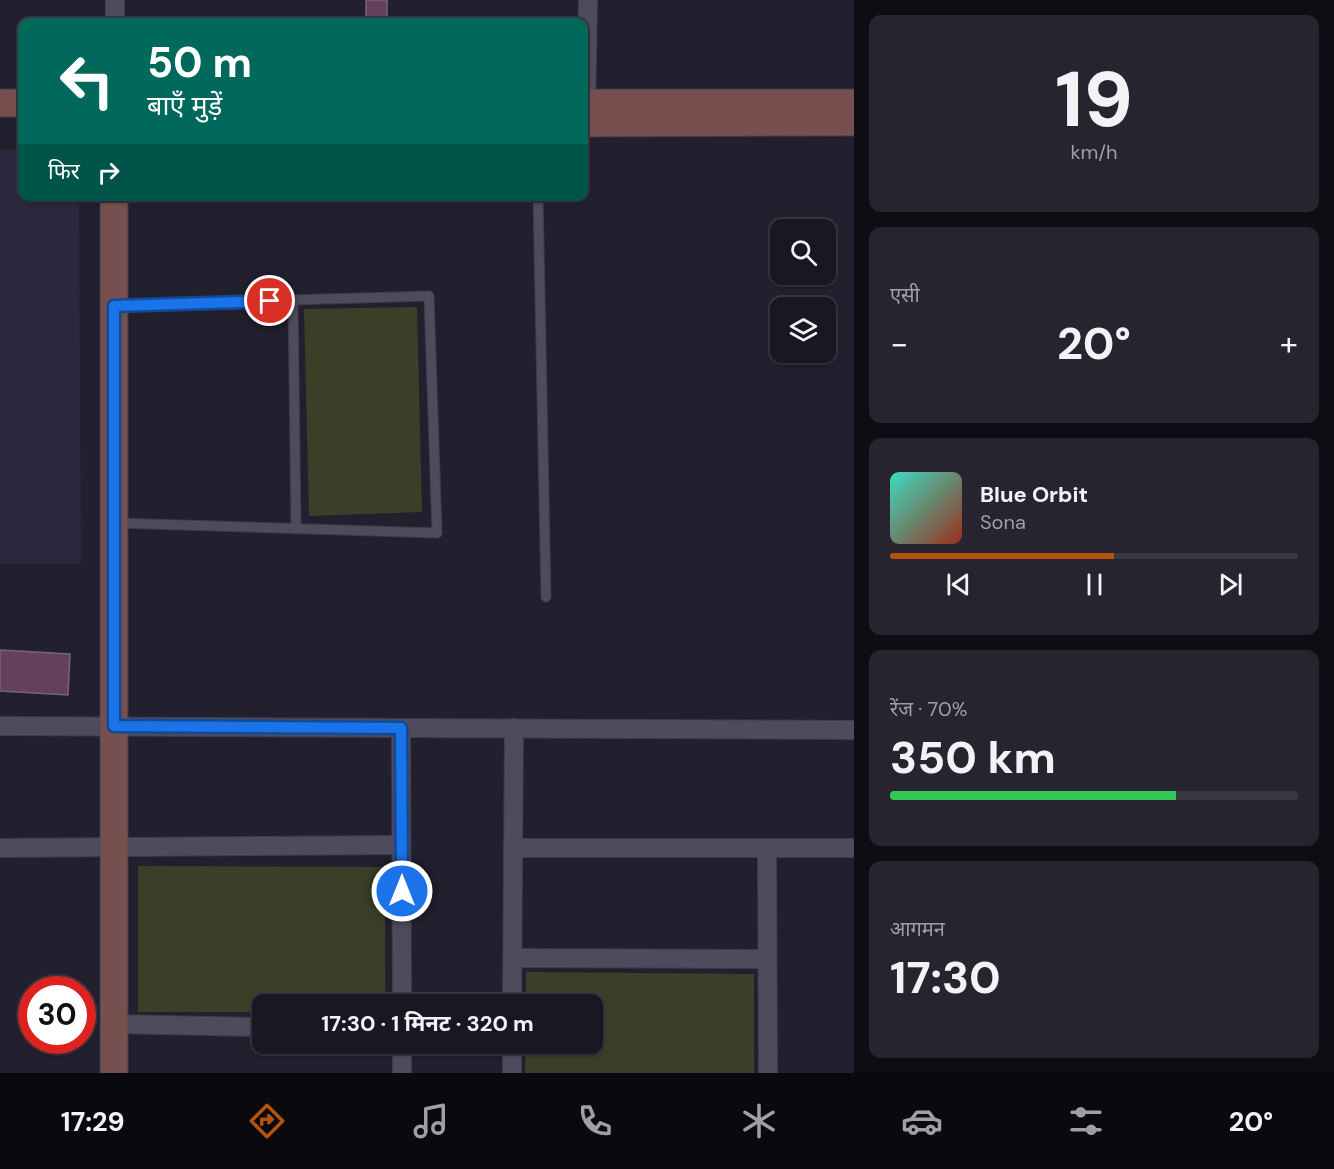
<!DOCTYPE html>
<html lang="hi">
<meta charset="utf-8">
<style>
body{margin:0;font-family:"DM Sans","Noto Sans Devanagari",sans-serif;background:#27242f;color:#f1f3f6;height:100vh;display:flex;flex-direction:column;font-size:22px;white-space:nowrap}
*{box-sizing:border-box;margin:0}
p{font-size:20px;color:#9f9fa5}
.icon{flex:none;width:33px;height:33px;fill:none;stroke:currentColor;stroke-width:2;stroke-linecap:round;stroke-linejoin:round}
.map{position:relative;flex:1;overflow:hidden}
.details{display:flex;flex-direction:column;gap:15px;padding:15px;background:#0e0d13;width:480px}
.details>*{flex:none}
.banner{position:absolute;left:18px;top:18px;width:570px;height:183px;border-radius:12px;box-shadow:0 2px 4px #0004,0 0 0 2px #383640;background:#00695c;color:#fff;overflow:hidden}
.tools{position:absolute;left:770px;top:219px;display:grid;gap:12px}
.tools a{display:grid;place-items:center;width:66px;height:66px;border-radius:12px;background:#1a1722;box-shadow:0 2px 4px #0004,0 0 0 2px #383640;font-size:30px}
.speed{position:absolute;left:18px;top:976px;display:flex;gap:12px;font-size:30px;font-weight:700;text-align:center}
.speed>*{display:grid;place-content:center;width:78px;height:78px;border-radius:50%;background:#1a1722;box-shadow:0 2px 4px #0004,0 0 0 2px #383640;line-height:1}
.speed .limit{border:9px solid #d22;background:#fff;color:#111}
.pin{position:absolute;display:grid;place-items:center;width:51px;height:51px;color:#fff;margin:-26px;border:3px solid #fff;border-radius:50%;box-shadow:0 2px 6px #0007}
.me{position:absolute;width:66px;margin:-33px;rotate:0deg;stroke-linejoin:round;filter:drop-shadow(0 0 4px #0008)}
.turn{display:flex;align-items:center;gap:21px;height:126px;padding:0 30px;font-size:27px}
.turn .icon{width:78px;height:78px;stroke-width:2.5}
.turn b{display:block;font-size:42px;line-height:51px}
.then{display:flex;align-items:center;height:57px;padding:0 30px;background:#0003;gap:12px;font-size:22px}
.big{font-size:45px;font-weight:700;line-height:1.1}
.details .tile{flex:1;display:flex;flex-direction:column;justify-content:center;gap:9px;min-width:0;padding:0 21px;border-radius:12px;background:#27242f}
.details .dial{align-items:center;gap:0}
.dial b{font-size:78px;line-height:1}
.song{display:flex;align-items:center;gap:18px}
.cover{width:72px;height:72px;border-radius:9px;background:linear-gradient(135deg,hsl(170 70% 55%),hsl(10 70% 35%))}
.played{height:6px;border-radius:3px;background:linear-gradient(90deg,#b45309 55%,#383640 55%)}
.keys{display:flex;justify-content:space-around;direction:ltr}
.heat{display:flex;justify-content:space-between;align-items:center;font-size:33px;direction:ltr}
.charge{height:9px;border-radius:4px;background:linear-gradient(90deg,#34c759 70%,#383640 0)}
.trip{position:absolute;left:252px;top:994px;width:351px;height:60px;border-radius:12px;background:#1a1722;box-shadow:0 2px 4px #0004,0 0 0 2px #383640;font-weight:700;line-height:60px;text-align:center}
.tabs{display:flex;height:96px;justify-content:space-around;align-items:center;background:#0a090e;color:#9f9fa5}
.tabs .icon{width:42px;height:42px}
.tabs .on{color:#b45309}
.tabs b{font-size:27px;color:#f1f3f6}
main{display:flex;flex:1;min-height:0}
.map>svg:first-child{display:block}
.built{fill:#2b273c}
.green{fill:#394027}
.building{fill:#63405d;stroke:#766673;stroke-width:1.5}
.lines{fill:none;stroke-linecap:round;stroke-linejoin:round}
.lane-casing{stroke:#3f3c48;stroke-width:11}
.street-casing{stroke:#3f3c48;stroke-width:20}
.secondary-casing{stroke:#3f3c48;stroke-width:29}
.lane{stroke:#4e4b5c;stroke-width:9}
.street{stroke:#4e4b5c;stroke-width:18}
.secondary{stroke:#774f4f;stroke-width:27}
.route-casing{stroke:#114b97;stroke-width:15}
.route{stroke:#1a73e8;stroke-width:10}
</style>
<main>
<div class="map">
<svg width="854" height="1073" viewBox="0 0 854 1073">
<rect width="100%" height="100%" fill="#221f2e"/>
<polygon class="built" points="0,150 22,150 22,196 79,197 81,564 0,564"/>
<g class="green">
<polygon points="417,307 422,512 309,516 304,309"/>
<polygon points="138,866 385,867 385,1005 262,1005 262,1012 138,1012"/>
<polygon points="526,972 754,974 754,1073 525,1073 526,1044 592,1044 592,1005 526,1005"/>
</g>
<g class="building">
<rect x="366" y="0" width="21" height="22"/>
<polygon points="0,650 70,654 68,695 0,691"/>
</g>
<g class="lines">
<g class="lane-casing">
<g id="lane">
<polyline points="538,196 546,597"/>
<polyline points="293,300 296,529"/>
<polyline points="116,305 429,296 437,533 116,523"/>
</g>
</g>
<g class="street-casing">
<g id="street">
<polyline points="115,22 115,0"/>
<polyline points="586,112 588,0"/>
<polyline points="0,726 854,730"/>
<polyline points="401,728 402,1005"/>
<polyline points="0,848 401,845"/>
<polyline points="513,848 854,848"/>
<polyline points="767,848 768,1073"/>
<polyline points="513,958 767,959"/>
<polyline points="512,1005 514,728"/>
<polyline points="114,1024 262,1027"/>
<polyline points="402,1044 402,1073"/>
<polyline points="512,1073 512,1044"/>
</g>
</g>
<g class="secondary-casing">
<g id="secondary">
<polyline points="0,103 22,103"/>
<polyline points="584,103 854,103"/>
<polyline points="584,123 854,122"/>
<polyline points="114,196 114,1073"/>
</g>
</g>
<use href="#lane" class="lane"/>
<use href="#street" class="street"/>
<use href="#secondary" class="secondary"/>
</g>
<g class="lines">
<g class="route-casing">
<polyline id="route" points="270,301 114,306 114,726 401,728 402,891"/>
</g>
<use href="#route" class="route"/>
</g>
</svg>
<div class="tools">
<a><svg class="icon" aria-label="search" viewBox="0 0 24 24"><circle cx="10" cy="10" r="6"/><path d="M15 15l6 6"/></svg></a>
<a><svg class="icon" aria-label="layers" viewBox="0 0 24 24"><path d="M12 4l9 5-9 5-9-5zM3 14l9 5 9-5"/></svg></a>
</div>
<div class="speed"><div class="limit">30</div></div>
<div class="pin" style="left:270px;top:301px;background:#d93025"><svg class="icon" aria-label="arrive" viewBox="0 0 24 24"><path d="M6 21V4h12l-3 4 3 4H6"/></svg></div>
<svg class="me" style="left:402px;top:891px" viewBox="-20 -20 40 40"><circle r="17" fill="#1a73e8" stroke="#fff" stroke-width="3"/><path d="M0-11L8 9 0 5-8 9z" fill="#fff"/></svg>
<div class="trip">17:30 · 1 मिनट · 320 m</div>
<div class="banner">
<div class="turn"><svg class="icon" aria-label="left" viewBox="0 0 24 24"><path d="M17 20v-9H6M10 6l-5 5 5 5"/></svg><div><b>50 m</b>बाएँ मुड़ें</div></div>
<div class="then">फिर<svg class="icon" aria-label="right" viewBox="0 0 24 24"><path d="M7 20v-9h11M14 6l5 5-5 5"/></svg></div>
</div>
</div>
<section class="details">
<div class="tile dial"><b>19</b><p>km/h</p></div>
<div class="tile"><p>एसी</p>
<div class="heat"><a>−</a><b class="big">20°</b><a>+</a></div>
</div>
<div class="tile">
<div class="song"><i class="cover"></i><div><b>Blue Orbit</b><p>Sona</p></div></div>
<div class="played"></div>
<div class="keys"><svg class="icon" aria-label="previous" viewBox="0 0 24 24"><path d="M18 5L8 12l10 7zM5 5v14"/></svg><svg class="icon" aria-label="pause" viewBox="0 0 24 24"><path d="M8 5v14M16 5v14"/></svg><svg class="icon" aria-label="next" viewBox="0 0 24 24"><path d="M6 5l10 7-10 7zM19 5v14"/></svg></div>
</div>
<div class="tile"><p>रेंज · 70%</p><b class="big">350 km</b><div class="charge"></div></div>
<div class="tile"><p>आगमन</p><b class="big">17:30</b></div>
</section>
</main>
<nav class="tabs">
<b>17:29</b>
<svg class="icon on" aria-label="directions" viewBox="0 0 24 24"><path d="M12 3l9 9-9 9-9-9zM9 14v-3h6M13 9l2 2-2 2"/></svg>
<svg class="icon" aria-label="music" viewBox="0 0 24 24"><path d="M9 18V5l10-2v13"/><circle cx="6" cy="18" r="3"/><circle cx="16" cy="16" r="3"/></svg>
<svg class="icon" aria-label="phone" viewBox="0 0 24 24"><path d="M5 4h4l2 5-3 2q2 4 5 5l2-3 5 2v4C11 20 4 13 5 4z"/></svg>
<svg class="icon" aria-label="climate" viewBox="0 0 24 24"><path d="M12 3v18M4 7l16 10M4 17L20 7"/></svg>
<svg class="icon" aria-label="car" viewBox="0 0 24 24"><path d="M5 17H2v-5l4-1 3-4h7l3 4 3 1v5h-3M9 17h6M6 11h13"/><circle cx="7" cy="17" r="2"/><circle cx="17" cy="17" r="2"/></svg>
<svg class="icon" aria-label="filters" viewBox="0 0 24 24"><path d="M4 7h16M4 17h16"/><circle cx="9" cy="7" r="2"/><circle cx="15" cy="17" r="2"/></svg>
<b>20°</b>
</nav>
